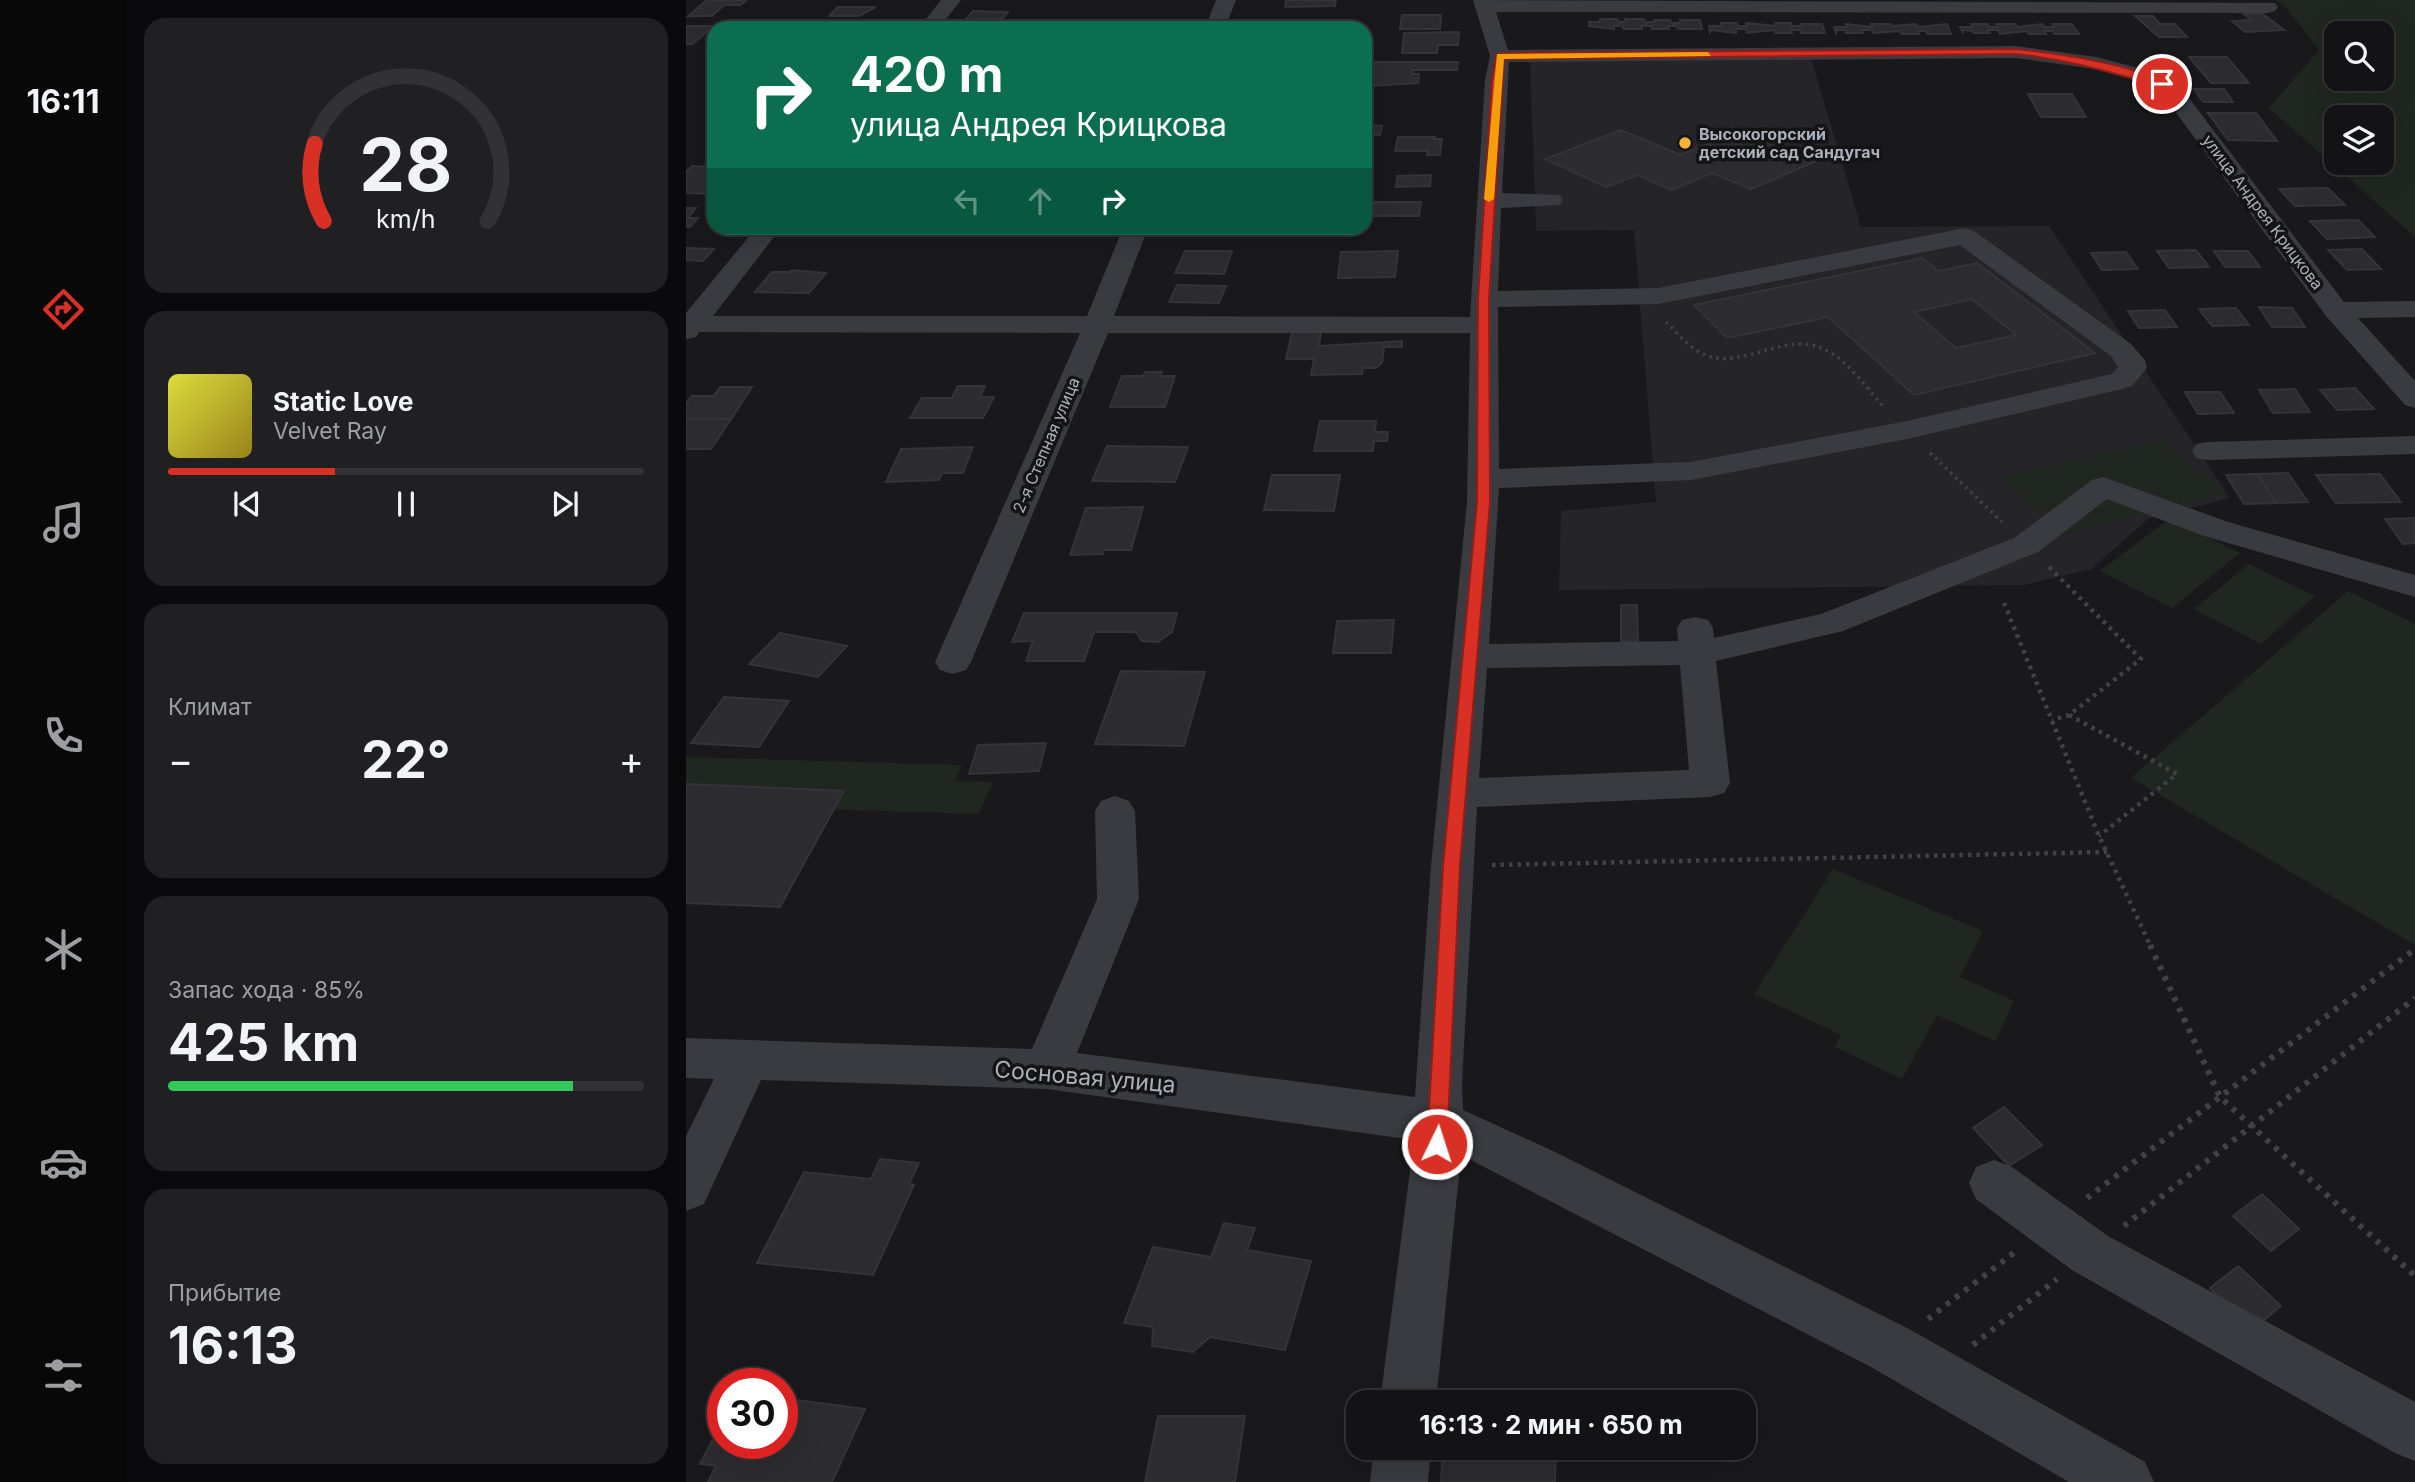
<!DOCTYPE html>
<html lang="ru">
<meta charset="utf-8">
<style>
body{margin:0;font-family:Inter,sans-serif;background:#202022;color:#f1f3f6;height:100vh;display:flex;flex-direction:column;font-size:26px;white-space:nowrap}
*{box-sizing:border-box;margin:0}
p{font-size:23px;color:#9d9ea0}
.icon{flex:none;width:38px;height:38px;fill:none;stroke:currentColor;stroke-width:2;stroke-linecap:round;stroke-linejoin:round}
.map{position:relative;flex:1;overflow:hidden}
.panel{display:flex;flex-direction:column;gap:18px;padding:18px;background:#0a0a0c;width:560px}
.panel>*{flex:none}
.top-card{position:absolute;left:21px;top:21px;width:665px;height:214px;border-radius:21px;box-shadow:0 7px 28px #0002,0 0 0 2px #323234;background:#0b6e4f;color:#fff;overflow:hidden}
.buttons{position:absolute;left:1638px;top:21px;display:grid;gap:14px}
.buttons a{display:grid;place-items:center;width:70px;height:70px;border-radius:14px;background:#131315;box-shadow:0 7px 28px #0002,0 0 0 2px #323234;font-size:35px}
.speed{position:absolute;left:21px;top:1368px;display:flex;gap:14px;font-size:35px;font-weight:700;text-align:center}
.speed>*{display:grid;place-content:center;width:91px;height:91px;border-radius:50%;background:#131315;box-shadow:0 7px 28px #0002,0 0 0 2px #323234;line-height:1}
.speed .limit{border:10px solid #d22;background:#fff;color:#111}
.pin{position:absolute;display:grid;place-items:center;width:60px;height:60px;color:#fff;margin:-30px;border:4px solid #fff;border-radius:50%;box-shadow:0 2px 7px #0007}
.me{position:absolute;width:77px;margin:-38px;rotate:4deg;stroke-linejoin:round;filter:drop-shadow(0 0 5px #0008)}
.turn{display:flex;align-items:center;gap:24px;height:147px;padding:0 28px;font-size:32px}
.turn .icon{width:91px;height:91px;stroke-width:2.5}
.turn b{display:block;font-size:49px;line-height:60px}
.lanes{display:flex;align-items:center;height:66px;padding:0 28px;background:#0003;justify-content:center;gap:35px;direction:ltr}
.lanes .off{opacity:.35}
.big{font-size:52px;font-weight:700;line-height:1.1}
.panel .card{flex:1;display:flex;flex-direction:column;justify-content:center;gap:10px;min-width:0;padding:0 24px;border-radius:21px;background:#202022}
.panel .dial{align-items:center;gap:0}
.dial svg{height:182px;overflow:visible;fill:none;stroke:#323234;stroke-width:7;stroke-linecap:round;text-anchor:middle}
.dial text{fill:#f1f3f6;stroke:none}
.song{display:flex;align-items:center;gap:21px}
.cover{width:84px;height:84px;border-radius:10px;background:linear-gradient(135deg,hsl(60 70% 55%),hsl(50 70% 35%))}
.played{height:7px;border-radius:4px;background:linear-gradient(90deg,#d93025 35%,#323234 35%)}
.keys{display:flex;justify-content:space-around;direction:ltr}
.heat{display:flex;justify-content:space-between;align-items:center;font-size:38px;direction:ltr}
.charge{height:10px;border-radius:5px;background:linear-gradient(90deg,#34c759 85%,#323234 0)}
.trip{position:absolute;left:660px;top:1390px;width:410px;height:70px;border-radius:21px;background:#131315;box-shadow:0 7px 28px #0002,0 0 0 2px #323234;font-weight:700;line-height:70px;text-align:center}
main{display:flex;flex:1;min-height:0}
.menu{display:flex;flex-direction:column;width:126px;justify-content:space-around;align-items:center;background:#080808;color:#9d9ea0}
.menu .icon{width:49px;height:49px}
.menu .on{color:#d93025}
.menu b{font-size:32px;color:#f1f3f6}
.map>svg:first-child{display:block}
.built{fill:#252529}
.green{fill:#1f2720;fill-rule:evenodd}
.building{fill:#2c2c30;stroke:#333338;stroke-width:2;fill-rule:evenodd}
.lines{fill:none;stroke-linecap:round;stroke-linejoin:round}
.path-far2{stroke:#404248;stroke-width:3.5;stroke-dasharray:2.5 4.5;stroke-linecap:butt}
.path-far1{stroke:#404248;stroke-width:4.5;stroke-dasharray:3.5 5;stroke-linecap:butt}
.path{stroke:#404248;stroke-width:6;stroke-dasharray:4.5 7;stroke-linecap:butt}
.minor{fill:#3a3b41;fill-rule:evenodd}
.route{fill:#d93025;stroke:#8d1f18;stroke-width:2}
.slow{fill:#f59e0b}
.poi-dot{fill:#f6b136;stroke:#141417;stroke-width:2.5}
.labels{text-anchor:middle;stroke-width:7;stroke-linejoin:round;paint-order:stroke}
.far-poi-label{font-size:16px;font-weight:bold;fill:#abb1bb;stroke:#141417;text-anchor:start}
.far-street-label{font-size:16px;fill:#abb1bb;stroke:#141417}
.near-street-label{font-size:23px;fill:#abb1bb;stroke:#141417}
</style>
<main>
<nav class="menu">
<b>16:11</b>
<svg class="icon on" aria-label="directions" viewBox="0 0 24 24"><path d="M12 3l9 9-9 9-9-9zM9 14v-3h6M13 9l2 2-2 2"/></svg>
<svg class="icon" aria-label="music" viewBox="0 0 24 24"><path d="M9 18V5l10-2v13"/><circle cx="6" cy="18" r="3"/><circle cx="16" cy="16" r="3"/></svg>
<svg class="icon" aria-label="phone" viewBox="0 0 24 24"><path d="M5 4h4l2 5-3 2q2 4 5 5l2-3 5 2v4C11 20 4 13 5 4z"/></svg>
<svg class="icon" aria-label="climate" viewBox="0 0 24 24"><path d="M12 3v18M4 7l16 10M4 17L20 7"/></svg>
<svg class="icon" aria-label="car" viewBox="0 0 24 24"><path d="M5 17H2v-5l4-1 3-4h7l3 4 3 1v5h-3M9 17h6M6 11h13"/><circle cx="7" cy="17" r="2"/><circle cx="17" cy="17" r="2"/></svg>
<svg class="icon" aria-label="filters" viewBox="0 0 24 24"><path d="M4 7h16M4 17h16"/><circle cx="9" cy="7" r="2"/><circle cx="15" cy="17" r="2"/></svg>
</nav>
<section class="panel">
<div class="card dial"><svg viewBox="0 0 100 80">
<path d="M14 69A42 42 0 1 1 86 69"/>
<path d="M14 69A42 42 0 0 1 10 35" stroke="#d93025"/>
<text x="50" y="56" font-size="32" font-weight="700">28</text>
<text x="50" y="72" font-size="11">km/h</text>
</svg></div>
<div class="card">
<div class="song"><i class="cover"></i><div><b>Static Love</b><p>Velvet Ray</p></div></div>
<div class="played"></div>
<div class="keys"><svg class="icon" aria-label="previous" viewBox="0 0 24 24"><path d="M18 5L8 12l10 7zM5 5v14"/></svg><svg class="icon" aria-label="pause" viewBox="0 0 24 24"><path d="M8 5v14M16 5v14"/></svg><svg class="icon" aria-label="next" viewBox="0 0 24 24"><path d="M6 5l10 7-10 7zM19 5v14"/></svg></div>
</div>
<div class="card"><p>Климат</p>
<div class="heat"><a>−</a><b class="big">22°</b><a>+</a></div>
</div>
<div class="card"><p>Запас хода · 85%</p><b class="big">425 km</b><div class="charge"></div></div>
<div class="card"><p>Прибытие</p><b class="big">16:13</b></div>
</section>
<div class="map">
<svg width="1729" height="1482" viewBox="0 0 1729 1482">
<rect width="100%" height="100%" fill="#19191c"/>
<polygon class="built" points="1125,58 1175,227 1363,226 1544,498 1462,519 1405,569 1339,585 873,590 875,511 970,502 948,230 850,231 844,59"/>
<g class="green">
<path d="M 1588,0 L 1729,0 L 1729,237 L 1583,108 L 1633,50 L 1598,5 ZM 1696,33 L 1696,79 L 1650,79 L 1650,33 ZM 1650,117 L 1696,117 L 1696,163 L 1650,163 Z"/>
<polygon points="1475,440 1540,494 1376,535 1317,477"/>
<polygon points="1483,519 1554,553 1486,608 1414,571"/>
<polygon points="1563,564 1629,596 1575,644 1508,609"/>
<polygon points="1662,591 1729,624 1729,945 1445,778"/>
<polygon points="0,757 276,765 269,781 307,782 293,814 0,805"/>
<polygon points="1147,869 1297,931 1274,977 1328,1001 1309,1041 1251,1015 1216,1079 1149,1047 1155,1035 1068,994"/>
</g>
<g class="building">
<polygon points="21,0 60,0 55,5 38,5 26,16 2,16"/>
<polygon points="600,0 650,0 649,6 599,7"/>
<polygon points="152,7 190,7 173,16 143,16"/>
<polygon points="287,11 322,12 316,19 280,19"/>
<polygon points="1558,14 1577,14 1598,30 1559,32 1546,21 1565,20"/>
<polygon points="716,15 755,15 754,29 714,29"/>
<polygon points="1449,16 1467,16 1474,24 1489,24 1501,37 1473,37"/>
<polygon points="914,19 931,19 933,26 928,26 928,29 903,26 903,22 914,22"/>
<polygon points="939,19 958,19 961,26 956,26 956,29 938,29 933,22 939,22"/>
<polygon points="968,20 984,20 988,26 983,26 983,29 966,29 966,26 961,26 961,22 968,22"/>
<polygon points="994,20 1014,20 1016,29 992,29 988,23 994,23"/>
<polygon points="589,21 618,21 617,28 587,28"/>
<polygon points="1035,23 1051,23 1052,26 1061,26 1060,23 1090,26 1089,23 1105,23 1106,26 1116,26 1115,24 1136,24 1139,33 1115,33 1114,30 1105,30 1106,33 1089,33 1088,30 1061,33 1060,29 1050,29 1050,33 1025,30 1024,32 1023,26 1035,26"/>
<polygon points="1160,24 1186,27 1185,24 1204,24 1206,26 1230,24 1232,27 1261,24 1265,34 1241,34 1240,31 1232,31 1233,34 1216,34 1214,31 1187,33 1186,30 1175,30 1177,33 1160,33 1160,30 1151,30 1150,33 1148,27 1161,27"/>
<polygon points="1285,24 1302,24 1303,27 1312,27 1310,24 1330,24 1331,27 1356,24 1358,27 1368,27 1366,24 1386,24 1393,34 1368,34 1367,31 1358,31 1360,34 1343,34 1341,31 1314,34 1312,30 1302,30 1304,33 1288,33 1286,31 1277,30 1277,33 1274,27 1287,27"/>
<polygon points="0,26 27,26 7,44 0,44"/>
<polygon points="773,32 772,45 752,45 751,53 716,53 718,33"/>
<polygon points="1503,57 1541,57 1563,83 1525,83"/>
<polygon points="688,62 772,62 771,70 727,70 727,74 733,74 732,83 683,86"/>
<polygon points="1508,89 1538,89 1547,102 1517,102"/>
<polygon points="1342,94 1386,94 1400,117 1355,117"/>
<polygon points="1522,113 1570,113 1591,141 1542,140"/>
<polygon points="679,125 696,126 694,135 679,135"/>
<polygon points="935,130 994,155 1054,132 1128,162 1065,189 1026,173 985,190 952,175 920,187 859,159"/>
<polygon points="712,137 749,137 748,139 756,139 754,155 741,155 742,151 709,151"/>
<polygon points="6,166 28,167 28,188 22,194 0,193 0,172"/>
<polygon points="745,175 744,186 710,187 711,176"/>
<polygon points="1642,188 1659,205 1609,206 1593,189"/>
<polygon points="688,202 735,202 733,216 686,216"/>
<polygon points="0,208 10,208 2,218 12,218 4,227 0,227"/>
<polygon points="1672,220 1689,237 1641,239 1624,221"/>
<polygon points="0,248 28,249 17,261 0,260"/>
<polygon points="1676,249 1695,269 1661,270 1642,250"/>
<polygon points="1510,250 1523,267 1483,268 1471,251"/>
<polygon points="499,251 546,251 538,274 489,273"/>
<polygon points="712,251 709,277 652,278 655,252"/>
<polygon points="1528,251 1562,251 1574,267 1539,267"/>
<polygon points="1440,252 1452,269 1416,270 1405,253"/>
<path d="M 1236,258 L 1252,271 L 1291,263 L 1409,353 L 1228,395 L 1142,317 L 1041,338 L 1008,305 ZM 1286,299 L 1330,335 L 1270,348 L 1228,312 Z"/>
<polygon points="106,270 140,273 123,293 69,292 86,272 104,272"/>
<polygon points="491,285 540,286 533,303 483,302"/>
<polygon points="1573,307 1606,308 1619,327 1586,327"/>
<polygon points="1550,308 1563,325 1526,326 1513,309"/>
<polygon points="1479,310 1491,327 1453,328 1442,311"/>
<polygon points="606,332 635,332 633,346 716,341 716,347 698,347 696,363 690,368 677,368 676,374 625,375 628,359 600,359"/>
<polygon points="459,372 476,372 473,376 489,376 479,407 424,407 436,376 457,376"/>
<polygon points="272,386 299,386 294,397 308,397 297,418 224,418 236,398 266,398"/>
<polygon points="34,387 66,387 45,419 0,419 0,404 6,396 28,396"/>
<polygon points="1669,388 1688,409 1651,410 1634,390"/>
<polygon points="1609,389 1624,412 1587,413 1573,390"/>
<polygon points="1499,392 1534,392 1548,413 1512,414"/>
<polygon points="0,419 45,419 25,449 0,449"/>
<polygon points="634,421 690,421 689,432 702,432 701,441 688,441 687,451 628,451"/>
<polygon points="421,446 502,447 489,482 406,481"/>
<polygon points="287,447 277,473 256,473 253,480 200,482 215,449"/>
<polygon points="1602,473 1622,502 1590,503 1571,474"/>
<polygon points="1571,474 1590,503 1558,504 1540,475"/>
<polygon points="1694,474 1715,502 1650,503 1630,475"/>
<polygon points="586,475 654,475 648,511 578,510"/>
<polygon points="457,507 445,550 418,550 417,554 384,555 400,508"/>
<polygon points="1729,518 1729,543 1717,544 1699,519"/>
<polygon points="935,605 951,605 952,642 935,641"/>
<polygon points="338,613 491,613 486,632 472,642 456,641 450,632 408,632 398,661 340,661 347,641 326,642"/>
<polygon points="708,620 705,653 647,653 651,621"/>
<polygon points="94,633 161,646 132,677 63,664"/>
<polygon points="435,671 519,672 498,746 409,744"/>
<polygon points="38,697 103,701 73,747 5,743"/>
<polygon points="360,743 353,771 283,774 292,745"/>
<polygon points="0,784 158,791 94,907 0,903"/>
<polygon points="1318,1107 1356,1145 1323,1166 1287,1128"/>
<polygon points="194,1159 233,1163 223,1184 228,1185 187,1275 71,1263 118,1172 185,1179"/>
<polygon points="1576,1194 1613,1229 1585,1251 1547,1216"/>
<polygon points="538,1223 569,1228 561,1250 625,1261 599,1350 524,1337 507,1352 466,1346 467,1327 438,1323 467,1247 525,1257"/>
<polygon points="1552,1266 1595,1306 1566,1330 1524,1288"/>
<polygon points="805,1394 860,1396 860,1402 804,1402"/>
<polygon points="96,1398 179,1409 146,1482 22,1482 30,1466 14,1464 32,1429 37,1430 37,1444 96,1444"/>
<polygon points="472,1416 559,1416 549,1482 459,1482"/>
<polygon points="757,1447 870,1447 869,1482 755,1482"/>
</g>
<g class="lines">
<g class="path-far2">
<path d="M 980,322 C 993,334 1004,350 1022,356 C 1061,368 1101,330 1140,350 C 1163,362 1180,388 1198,407"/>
<polyline points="1244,453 1316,522"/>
</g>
<g class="path-far1">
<polyline points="1363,567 1455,659 1383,715 1366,720"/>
<polyline points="1318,603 1413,836 1465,947"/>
<polyline points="1383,715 1491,774 1413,836"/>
<polyline points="806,865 1421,852"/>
</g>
<g class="path">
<polyline points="1464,945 1534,1097 1729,1276"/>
<polyline points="1401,1198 1729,949"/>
<polyline points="1438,1226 1729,998"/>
<polyline points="1242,1319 1329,1252"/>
<polyline points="1287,1345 1371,1279"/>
</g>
<g class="minor">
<polygon points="255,0 275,0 253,28 233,28"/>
<polygon points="530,0 550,0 539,28 519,28"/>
<path d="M 787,0 L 1589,3 L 1592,7 L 1589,11 L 1582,13 L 810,12 L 822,50 L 1330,46 L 1410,57 L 1456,69 L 1493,85 L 1658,302 L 1729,301 L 1729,317 L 1672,318 L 1729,381 L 1729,408 L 1719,405 L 1640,316 L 1477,95 L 1442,78 L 1409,69 L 1330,58 L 823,62 L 816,193 L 874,195 L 877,200 L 874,205 L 815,208 L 812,291 L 972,288 L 1279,228 L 1288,231 L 1445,344 L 1459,360 L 1461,368 L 1446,386 L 1436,389 L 1221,439 L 1005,480 L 813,488 L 803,644 L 992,641 L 991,628 L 996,620 L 1009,617 L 1022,620 L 1027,628 L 1028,638 L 1135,614 L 1328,538 L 1406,480 L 1417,477 L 1542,522 L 1729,575 L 1729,597 L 1518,536 L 1421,499 L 1352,552 L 1157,631 L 1030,661 L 1044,783 L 1038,793 L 1024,797 L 791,807 L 776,1083 L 777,1110 L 865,1150 L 1223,1329 L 1459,1462 L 1468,1482 L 1383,1482 L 1185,1367 L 775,1155 L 750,1402 L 694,1402 L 728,1140 L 361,1089 L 75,1080 L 18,1204 L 0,1211 L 0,1136 L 28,1079 L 0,1078 L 0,1038 L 346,1049 L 411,899 L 409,811 L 415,801 L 429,796 L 443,801 L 449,811 L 453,899 L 391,1053 L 729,1097 L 745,866 L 781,502 L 784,333 L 422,333 L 285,662 L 280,670 L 267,674 L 254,670 L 249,662 L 394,333 L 13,332 L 10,337 L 0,339 L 0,313 L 70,228 L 95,228 L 27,316 L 401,316 L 437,228 L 462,228 L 428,316 L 784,317 L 799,80 L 804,56 ZM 1274,245 L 1425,356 L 1432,367 L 1426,374 L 1221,421 L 1005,462 L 813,469 L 812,307 L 972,304 ZM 994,665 L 1003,770 L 793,778 L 801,668 Z"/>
<polygon points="1729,436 1729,454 1521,460 1510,458 1506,451 1510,444 1521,442"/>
<polygon points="1308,1160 1326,1167 1422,1236 1729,1402 1729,1461 1709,1453 1386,1270 1290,1199 1283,1183 1290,1167"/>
<polygon points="688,1447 745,1447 742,1482 684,1482"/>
</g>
</g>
<path class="route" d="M 1330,49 C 1367,53 1450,64 1480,84 L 1476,87 C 1427,73 1381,59 1330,54 L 818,59 L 803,299 L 804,502 L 774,866 L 761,1144 L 758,1150 L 751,1153 L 744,1150 L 741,1144 L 757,866 L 791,502 L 792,299 L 806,80 L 810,56 L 814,53 Z"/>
<polygon class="slow" points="1022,52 1025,56 818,59 808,199 803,202 798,199 811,54"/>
<circle class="poi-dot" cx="999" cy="143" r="7"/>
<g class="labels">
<g class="far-poi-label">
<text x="1013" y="140">Высокогорский<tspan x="1013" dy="18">детский сад Сандугач</tspan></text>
</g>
<g class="far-street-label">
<text transform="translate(1577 212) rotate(53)" y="6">улица Андрея Крицкова</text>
<text transform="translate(360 445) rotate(-67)" y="6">2-я Степная улица</text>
</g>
<g class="near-street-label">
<text transform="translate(399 1077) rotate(5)" y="8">Сосновая улица</text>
</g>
</g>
</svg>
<div class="buttons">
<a><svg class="icon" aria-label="search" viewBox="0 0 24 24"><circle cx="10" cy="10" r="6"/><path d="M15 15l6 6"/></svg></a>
<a><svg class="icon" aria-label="layers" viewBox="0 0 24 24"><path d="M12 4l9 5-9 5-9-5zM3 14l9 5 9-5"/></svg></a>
</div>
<div class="speed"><div class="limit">30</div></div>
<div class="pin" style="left:1476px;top:84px;background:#d93025"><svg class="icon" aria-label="arrive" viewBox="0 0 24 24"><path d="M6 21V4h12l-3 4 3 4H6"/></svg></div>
<svg class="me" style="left:751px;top:1144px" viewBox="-20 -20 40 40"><circle r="17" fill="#d93025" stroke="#fff" stroke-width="3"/><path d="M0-11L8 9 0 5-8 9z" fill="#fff"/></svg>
<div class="trip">16:13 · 2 мин · 650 m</div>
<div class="top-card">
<div class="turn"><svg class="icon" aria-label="right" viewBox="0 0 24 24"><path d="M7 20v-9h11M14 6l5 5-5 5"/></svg><div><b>420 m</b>улица Андрея Крицкова</div></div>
<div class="lanes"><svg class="icon off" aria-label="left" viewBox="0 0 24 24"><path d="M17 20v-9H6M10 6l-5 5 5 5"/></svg><svg class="icon off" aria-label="ahead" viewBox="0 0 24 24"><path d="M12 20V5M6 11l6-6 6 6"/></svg><svg class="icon" aria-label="right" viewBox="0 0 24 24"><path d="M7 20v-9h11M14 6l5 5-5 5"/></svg></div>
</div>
</div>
</main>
